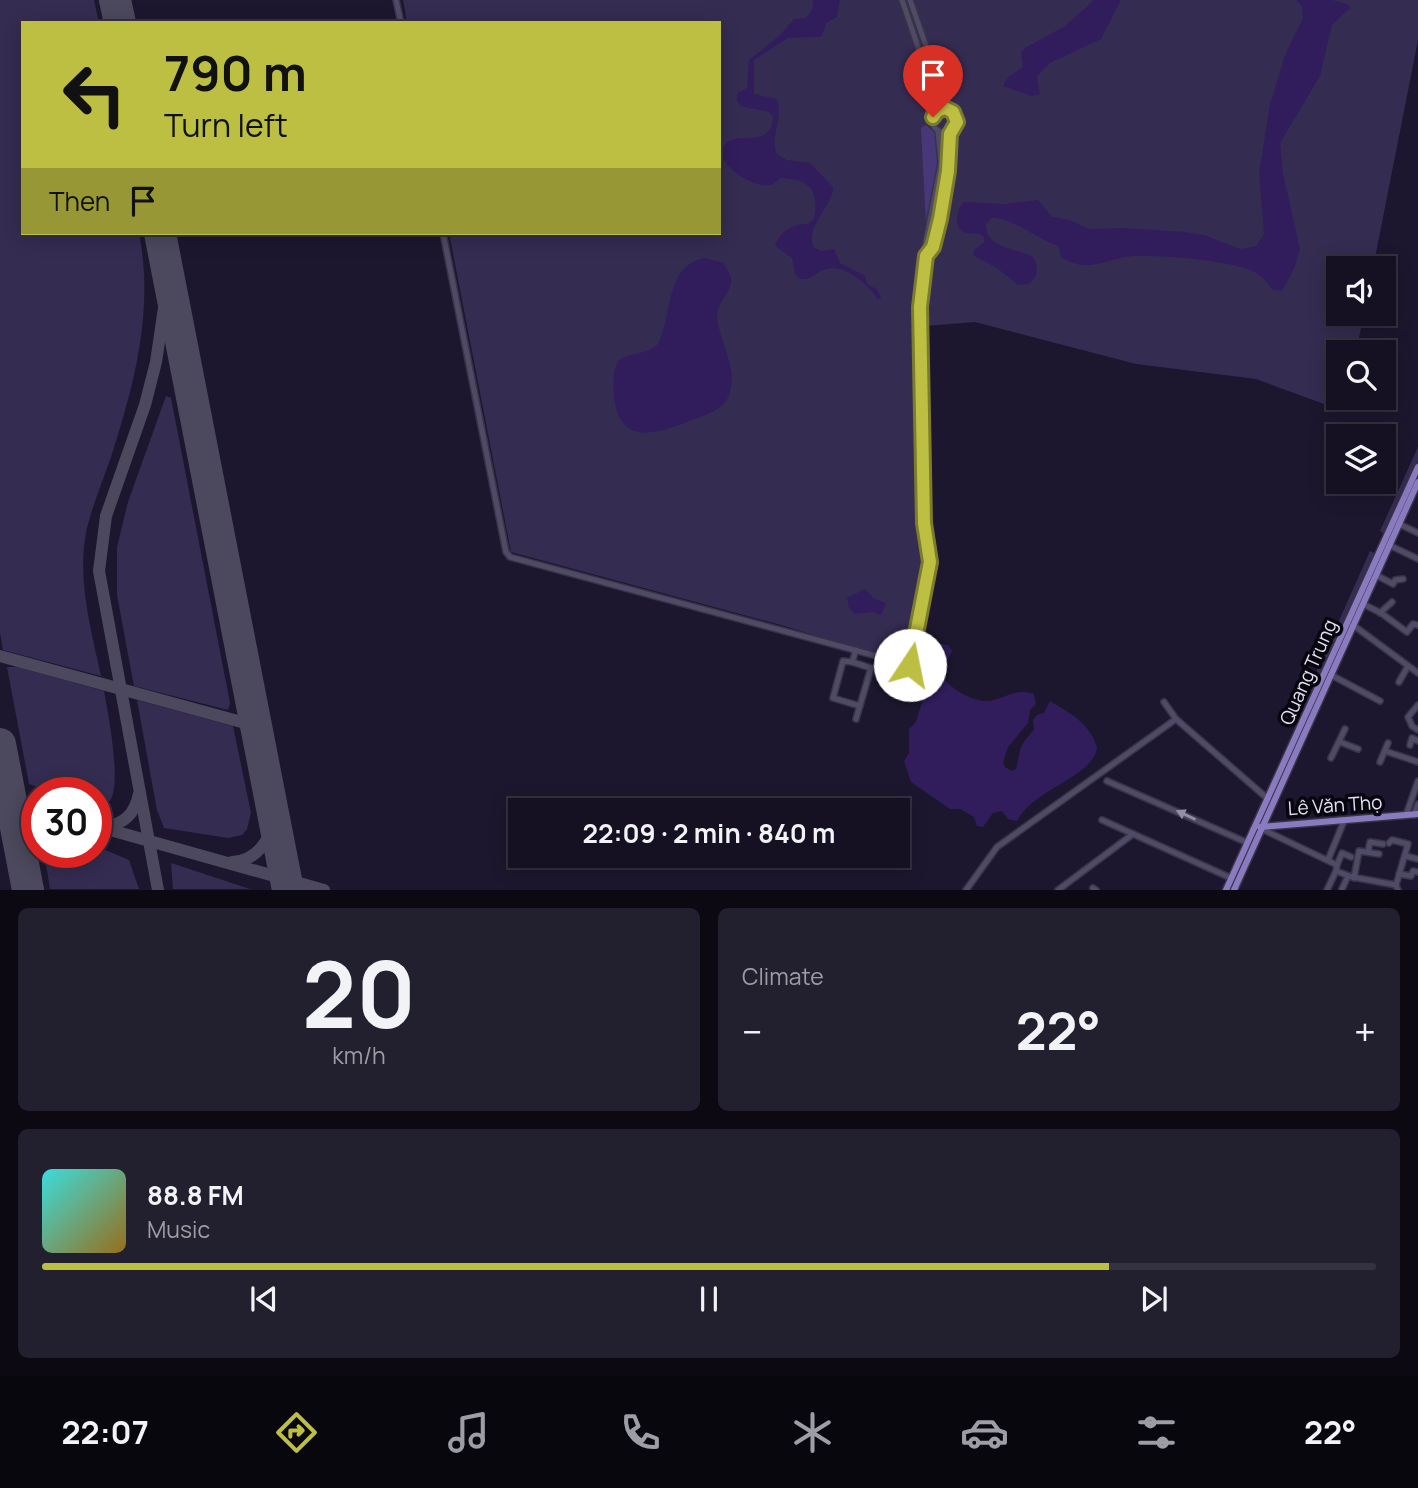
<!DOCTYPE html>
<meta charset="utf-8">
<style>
body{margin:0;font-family:Manrope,sans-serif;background:#221f2f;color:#f1f3f6;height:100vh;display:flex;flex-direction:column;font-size:26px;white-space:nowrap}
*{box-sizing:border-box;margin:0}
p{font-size:23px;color:#9d9da5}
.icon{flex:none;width:38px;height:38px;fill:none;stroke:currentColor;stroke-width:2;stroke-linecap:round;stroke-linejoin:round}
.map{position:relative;height:890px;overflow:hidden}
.side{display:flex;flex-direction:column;gap:18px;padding:18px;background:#0c0913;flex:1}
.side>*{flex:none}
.guide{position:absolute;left:21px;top:21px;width:700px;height:214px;border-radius:0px;box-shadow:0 4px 18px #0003,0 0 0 2px #343140;background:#bdbf43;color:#111;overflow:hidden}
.buttons{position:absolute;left:1326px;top:256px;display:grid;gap:14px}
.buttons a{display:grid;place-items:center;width:70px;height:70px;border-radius:0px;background:#151122;box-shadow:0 4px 18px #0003,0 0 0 2px #343140;font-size:35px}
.speed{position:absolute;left:21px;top:777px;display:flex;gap:14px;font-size:35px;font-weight:700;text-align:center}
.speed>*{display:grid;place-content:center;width:91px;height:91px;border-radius:50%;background:#151122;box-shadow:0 4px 18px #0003,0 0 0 2px #343140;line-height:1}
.speed .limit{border:10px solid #d22;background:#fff;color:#111}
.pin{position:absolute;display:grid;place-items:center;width:60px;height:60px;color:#fff;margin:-72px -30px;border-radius:50% 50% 50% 0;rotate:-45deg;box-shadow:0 0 7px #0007}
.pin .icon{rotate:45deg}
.me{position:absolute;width:77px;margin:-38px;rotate:11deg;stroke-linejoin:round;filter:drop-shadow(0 0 5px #0008)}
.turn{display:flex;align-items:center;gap:24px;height:147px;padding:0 28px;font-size:32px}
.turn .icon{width:91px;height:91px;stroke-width:2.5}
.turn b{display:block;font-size:49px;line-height:60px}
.then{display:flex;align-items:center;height:66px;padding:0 28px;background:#0003;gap:14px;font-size:26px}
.big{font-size:52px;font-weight:700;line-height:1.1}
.side .tile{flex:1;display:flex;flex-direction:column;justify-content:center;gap:10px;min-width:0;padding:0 24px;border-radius:10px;background:#221f2f}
.side .dial{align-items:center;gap:0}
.dial b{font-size:91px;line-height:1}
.song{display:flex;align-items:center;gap:21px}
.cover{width:84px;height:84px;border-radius:10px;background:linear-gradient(135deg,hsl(180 70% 55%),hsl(40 70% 35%))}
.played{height:7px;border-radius:4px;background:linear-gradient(90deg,#bdbf43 80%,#343140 80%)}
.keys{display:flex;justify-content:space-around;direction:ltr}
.heat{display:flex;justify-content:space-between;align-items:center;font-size:38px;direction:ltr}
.side .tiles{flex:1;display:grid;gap:18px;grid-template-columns:1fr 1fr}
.tile:last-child{grid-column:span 2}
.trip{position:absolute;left:508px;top:798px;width:402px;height:70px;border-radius:0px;background:#151122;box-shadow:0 4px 18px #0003,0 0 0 2px #343140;font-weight:700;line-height:70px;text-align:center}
.tab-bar{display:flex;height:112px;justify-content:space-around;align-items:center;background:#08070e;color:#9d9da5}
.tab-bar .icon{width:49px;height:49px}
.tab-bar .active{color:#bdbf43}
.tab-bar b{font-size:32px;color:#f1f3f6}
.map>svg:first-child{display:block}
.green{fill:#352c52}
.forest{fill:#493879}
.water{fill:#311d5c}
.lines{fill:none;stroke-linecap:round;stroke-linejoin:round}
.taxiway{stroke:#4c485d;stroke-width:12}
.runway{stroke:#4c485d;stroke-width:32}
.minor-casing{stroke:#373446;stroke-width:8}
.major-casing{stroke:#373446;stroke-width:9}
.minor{stroke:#4f4a65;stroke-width:5}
.major{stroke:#8a7bc0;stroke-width:6}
.oneway{fill:#928ea4}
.route-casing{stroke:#7b7c2c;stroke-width:18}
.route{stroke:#bdbf43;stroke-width:12}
.labels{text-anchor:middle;stroke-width:7;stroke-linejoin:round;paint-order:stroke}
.street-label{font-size:19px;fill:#e3e0f0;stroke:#07050e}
</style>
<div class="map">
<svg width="1418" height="890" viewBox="0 0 1418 890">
<rect width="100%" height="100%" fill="#1c172e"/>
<g class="green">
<path d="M 0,0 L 94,0 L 99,23 L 23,23 L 23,233 L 139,233 C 154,309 135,383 111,457 C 103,480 93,504 87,528 C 76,577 91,629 101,676 L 3,650 L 0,633 Z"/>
<polygon points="403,0 1418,0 1418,40 1373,268 1339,268 1339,313 1364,313 1356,352 1339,352 1339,397 1342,397 1335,408 1256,379 1136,364 975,322 913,327 924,568 906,651 898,661 781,625 511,552 449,233 719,233 719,23 407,23"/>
<polygon points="166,396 171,398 230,703 228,710 134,686 117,595 117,547 128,502"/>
<polygon points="1418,447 1418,461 1385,534 1380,531"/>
<polygon points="1370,551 1377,554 1303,715 1298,713"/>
<path d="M 7,667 L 18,667 L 104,691 C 108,713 122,783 110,801 L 96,802 L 96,793 L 55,793 L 29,784 Z"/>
<polygon points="137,700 233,726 251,813 247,829 242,835 228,838 164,828 157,810"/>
<polygon points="96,846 129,860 139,889 50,889 44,852 96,852"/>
<polygon points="171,863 250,889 173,889"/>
</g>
<path class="forest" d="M 926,125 L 937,135 C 940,165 935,196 926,224 L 921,128 Z"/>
<g class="water">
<path d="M 813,0 L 840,0 L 837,17 L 826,23 L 822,35 L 819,37 L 788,38 L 754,60 L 754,94 L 777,99 C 784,118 769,137 777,154 L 787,160 L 810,163 L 833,187 C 835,204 806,223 813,247 L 821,251 L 834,249 L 840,263 L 864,275 L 868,285 L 877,289 L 881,298 L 878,300 C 869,285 842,260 821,271 C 813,275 811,280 800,279 L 795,274 L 792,258 L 775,246 C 779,232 793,223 808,224 L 814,219 C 819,190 811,180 781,178 L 772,185 C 754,188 729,172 721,155 C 726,121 770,156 773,117 L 769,112 L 740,106 L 737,100 L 738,93 L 747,88 L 749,60 L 779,36 L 794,19 L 806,18 L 812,10 Z"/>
<polygon points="1094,0 1121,0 1101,39 1050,63 1037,76 1040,95 1031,96 1003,86 1008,77 1023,67 1021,53 1025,48 1065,26"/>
<path d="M 1296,0 L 1332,0 L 1348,4 L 1350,8 L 1332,25 L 1320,76 L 1280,143 L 1283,173 L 1300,249 L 1294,269 L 1282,291 L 1273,290 C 1268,285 1264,278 1258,274 C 1238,260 1160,255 1134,256 C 1105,258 1090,275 1061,257 L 1058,246 C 1036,238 1020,223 996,218 L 992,218 L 986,224 C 986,250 1017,247 1033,257 C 1039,267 1039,277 1029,284 L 1018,285 L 997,268 L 974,256 L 974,250 L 984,242 L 984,237 C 977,231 975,235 967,233 C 952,229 956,210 964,202 L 1004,204 L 1038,200 L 1052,217 L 1070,220 L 1089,229 L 1124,228 L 1185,232 L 1204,235 L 1240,249 L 1256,246 L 1264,234 L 1259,173 L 1270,104 L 1285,55 L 1303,18 L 1302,6 Z"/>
<path d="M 705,258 L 724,263 C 725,267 729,272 731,277 C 734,291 717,301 717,316 C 719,341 739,369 729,395 C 724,410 703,416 690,421 C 656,434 618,447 614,395 C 613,385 613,373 617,363 C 622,352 647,356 658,344 C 673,314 665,265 705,258 Z"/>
<polygon points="865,589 873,598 886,603 881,615 872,612 855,614 849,608 847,598"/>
<path d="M 935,643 L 948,645 L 952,651 L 946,663 L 943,678 C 952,689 971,701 986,701 C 1005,701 1011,687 1034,694 L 1036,704 L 1030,710 L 1028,723 L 1008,747 L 1003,762 L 1005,767 L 1012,771 L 1016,769 C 1021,750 1018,746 1034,730 L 1033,720 L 1037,715 L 1044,713 L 1050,701 C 1070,713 1091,724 1097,748 C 1093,777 1033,789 1017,821 L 1008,819 L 1002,811 L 993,813 L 983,827 L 977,826 L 974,817 L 960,809 L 950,809 L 911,782 L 904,761 L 909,753 L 909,729 L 916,722 L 922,702 L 916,688 L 928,650 Z"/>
</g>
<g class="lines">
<g class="taxiway">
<polyline points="0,656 256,726"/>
<polyline points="0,783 5,770"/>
<polyline points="0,801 37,810"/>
<polyline points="0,805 16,827"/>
<polyline points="96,826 324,890"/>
<path d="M 105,827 C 125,824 135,813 139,794"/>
<path d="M 232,862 C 256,861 270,841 274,819"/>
<polyline points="158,890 99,571 106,516 145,405 156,362 164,308 165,260"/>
</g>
<g class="runway">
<polyline points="115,0 120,23"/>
<polyline points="160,233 288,890"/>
<polyline points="0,744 28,890"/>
</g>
<g class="minor-casing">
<g id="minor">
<polyline points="396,0 401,23"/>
<polyline points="902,0 934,94 935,113"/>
<polyline points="910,0 932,63 945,108"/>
<circle cx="944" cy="120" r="12"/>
<polyline points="443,233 506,552 510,557 910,665 930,562 924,523 919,329 925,246 941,163 938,131"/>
<polyline points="926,256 933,247 944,196 952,130"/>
<polyline points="1399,524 1418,533"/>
<polyline points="1389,545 1418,559"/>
<polyline points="1376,575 1393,584 1395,580 1403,579"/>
<polyline points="1363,604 1381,613 1407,632 1413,624 1418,625"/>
<polyline points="1380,613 1392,602"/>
<polyline points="1353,625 1418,673"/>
<polyline points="856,650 852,662 871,668 856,719"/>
<polyline points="852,662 843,661 833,698 860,706"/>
<polyline points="1331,675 1380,701"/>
<polyline points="1399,682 1408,666"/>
<polyline points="1164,702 1176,719 1268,799"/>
<polyline points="1418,705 1408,717 1412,726 1418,730"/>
<polyline points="1340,742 1358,749"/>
<polyline points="1410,745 1412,738 1418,741"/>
<polyline points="1385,751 1418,762"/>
<polyline points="1331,758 1345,729"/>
<polyline points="1380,762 1388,743"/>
<polyline points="1107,781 1248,843"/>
<polyline points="1406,815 1418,781"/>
<polyline points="1414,815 1418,804"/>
<polyline points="1102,820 1231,878"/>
<polyline points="1262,827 1266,831 1337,865 1336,871 1352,877 1396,885 1398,890"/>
<polyline points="1389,843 1392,840 1408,844 1396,885"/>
<polyline points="1368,852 1370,842 1383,844"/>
<polyline points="1406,856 1418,859"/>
<polyline points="1328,860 1344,821"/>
<polyline points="1337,865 1342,853 1351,857"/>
<polyline points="1399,874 1411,876 1413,871 1418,872"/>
<polyline points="1354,878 1359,851 1379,854"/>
<polyline points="1093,888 1096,890"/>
<polyline points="1342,889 1348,876"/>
<polyline points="966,890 997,847 1176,719"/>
<polyline points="1058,890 1133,834"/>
<polyline points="1327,890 1336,871"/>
</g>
</g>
<g class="major-casing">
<g id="major">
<polyline points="1260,827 1418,814"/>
<polyline points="1226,890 1418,467"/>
<polyline points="1234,890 1418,482"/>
</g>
</g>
<use href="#minor" class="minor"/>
<use href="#major" class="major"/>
</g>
<defs><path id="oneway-solid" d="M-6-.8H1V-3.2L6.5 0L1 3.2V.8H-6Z" transform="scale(1.75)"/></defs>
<use class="oneway" href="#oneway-solid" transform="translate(1186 815) rotate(-155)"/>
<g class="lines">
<g class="route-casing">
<polyline id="route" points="910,665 930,562 924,523 920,307 926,256 933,247 940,219 948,171 950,134 957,122 953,112 945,108 937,111 933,117"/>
</g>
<use href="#route" class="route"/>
</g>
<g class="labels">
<g class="street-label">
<text transform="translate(1308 672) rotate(-66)" y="7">Quang Trung</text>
<text transform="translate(1335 805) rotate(-4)" y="7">Lê Văn Thọ</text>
</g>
</g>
</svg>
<div class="buttons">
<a><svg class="icon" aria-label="sound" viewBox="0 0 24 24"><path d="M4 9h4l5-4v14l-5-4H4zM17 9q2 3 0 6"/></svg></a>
<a><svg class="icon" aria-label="search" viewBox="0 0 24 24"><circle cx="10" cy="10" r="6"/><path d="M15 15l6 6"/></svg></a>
<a><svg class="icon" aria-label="layers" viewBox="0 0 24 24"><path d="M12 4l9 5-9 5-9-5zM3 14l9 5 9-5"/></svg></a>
</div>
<div class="speed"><div class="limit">30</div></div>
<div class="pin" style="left:933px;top:117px;background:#d93025"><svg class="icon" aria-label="arrive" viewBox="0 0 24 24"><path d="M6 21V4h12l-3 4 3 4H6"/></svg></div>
<svg class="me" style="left:910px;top:665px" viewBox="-20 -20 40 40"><circle r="19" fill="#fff"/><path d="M0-13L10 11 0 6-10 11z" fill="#bdbf43"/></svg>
<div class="trip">22:09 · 2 min · 840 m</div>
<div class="guide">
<div class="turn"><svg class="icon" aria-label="left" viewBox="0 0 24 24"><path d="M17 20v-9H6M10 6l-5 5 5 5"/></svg><div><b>790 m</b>Turn left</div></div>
<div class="then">Then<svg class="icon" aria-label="arrive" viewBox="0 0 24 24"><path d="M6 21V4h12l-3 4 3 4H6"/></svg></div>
</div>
</div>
<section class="side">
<div class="tiles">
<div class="tile dial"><b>20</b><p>km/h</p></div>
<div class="tile"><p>Climate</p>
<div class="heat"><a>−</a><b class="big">22°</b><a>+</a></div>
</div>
<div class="tile">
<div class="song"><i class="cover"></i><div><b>88.8 FM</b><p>Music</p></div></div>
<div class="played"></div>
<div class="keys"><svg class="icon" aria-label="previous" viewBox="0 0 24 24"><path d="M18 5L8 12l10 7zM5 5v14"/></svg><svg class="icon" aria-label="pause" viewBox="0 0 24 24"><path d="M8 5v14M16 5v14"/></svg><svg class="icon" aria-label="next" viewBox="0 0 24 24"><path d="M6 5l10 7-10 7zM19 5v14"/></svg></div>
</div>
</div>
</section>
<nav class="tab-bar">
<b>22:07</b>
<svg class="icon active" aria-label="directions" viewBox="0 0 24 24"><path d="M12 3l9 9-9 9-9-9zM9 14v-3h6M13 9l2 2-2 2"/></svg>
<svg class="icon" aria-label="music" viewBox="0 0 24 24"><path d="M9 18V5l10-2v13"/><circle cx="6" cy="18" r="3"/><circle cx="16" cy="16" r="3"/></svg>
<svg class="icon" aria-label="phone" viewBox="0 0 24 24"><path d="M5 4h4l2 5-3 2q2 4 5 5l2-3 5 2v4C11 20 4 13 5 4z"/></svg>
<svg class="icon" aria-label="climate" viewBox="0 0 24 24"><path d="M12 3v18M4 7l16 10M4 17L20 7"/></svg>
<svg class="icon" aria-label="car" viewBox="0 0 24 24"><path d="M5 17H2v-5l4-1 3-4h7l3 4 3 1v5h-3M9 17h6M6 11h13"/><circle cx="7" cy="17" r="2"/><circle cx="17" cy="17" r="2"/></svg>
<svg class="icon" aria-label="filters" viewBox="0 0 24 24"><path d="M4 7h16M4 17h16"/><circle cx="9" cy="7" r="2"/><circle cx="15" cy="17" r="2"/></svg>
<b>22°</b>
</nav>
